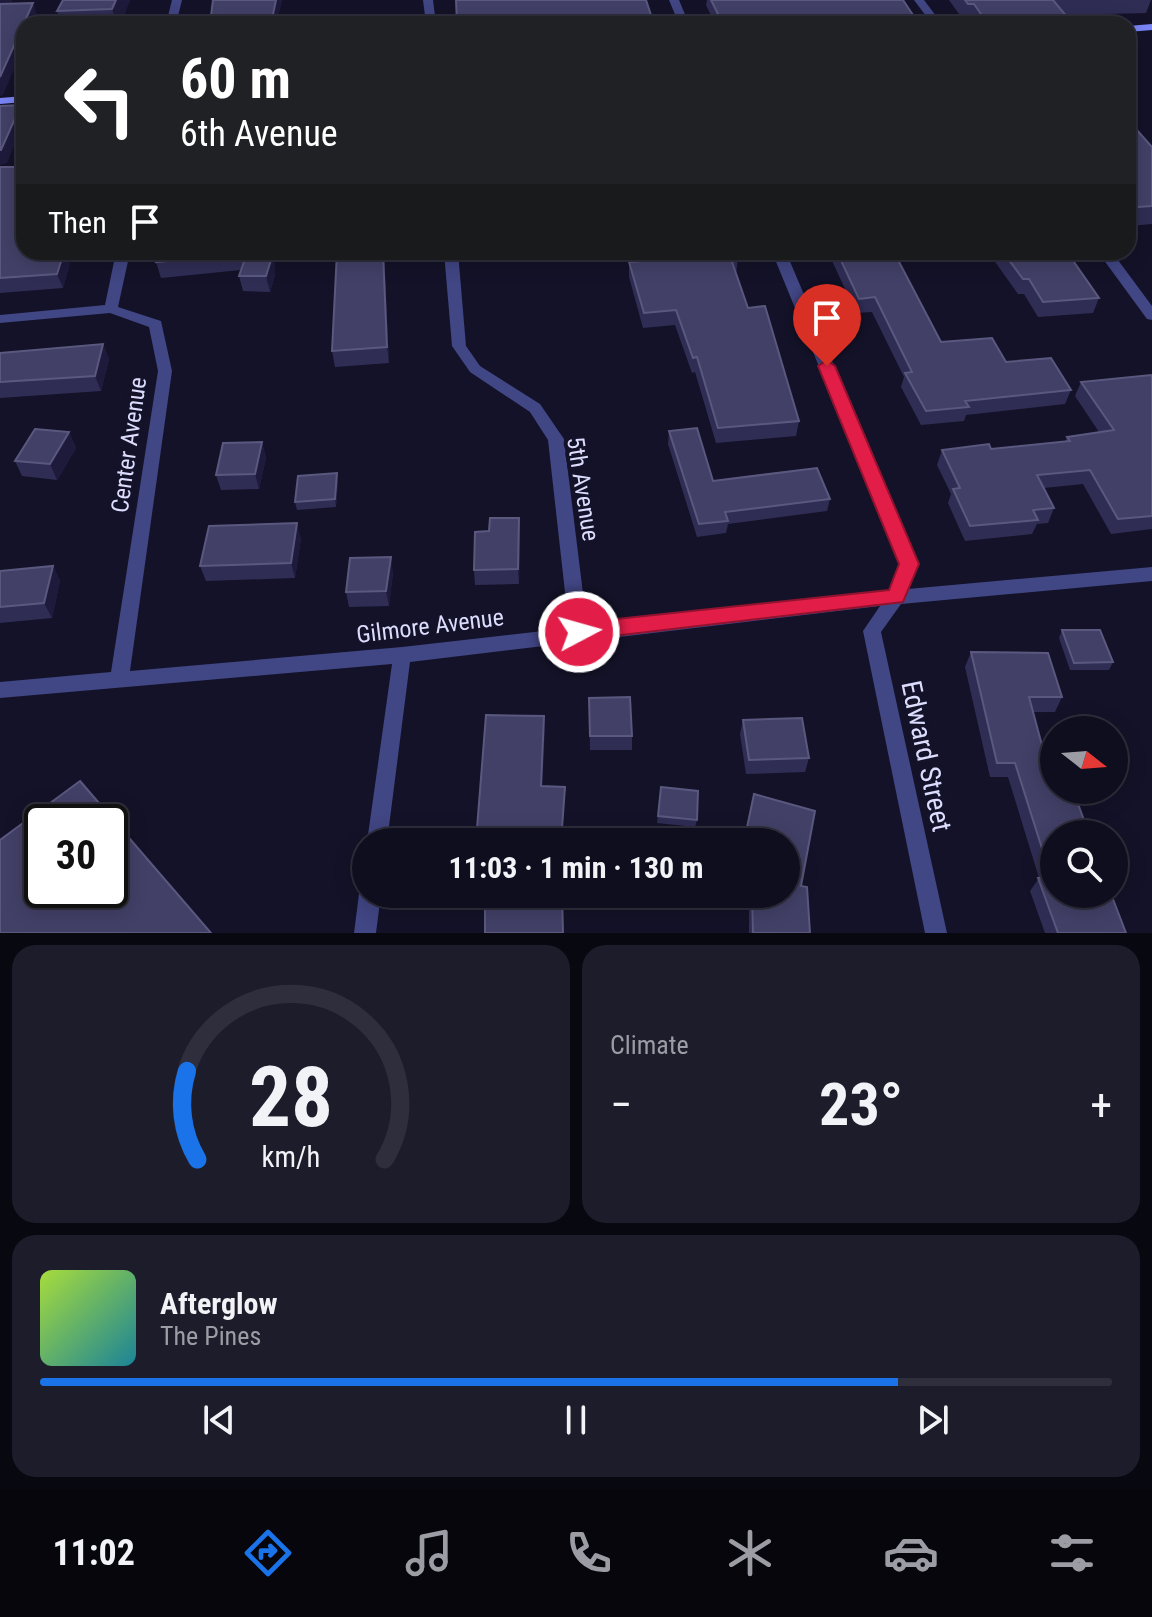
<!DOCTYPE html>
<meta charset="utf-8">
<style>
body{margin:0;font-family:"Roboto Condensed",sans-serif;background:#1c1c2b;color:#f1f3f6;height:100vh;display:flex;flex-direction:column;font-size:30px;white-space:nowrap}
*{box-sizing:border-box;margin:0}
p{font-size:26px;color:#9b9ca4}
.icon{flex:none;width:44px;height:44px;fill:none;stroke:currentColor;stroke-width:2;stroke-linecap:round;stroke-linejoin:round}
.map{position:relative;height:933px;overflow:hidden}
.drawer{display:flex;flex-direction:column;gap:12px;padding:12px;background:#080810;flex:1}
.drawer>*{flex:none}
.banner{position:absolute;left:16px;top:16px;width:1120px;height:244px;border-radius:24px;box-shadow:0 4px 20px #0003,0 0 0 2px #2e2e3c;background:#202124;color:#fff;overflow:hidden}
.needle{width:52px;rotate:107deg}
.tools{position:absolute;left:1040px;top:716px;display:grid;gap:16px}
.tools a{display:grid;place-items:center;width:88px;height:88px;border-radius:50%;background:#0e0e1e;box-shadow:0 4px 20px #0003,0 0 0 2px #2e2e3c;font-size:40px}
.speed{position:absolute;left:24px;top:804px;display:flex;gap:16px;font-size:40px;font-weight:700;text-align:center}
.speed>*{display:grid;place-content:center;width:104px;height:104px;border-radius:50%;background:#0e0e1e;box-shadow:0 4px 20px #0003,0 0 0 2px #2e2e3c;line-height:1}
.speed .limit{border:4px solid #111;border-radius:12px;background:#fff;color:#111}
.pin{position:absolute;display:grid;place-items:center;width:68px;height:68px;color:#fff;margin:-82px -34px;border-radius:50% 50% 50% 0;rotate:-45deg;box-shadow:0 0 8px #0007}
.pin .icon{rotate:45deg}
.me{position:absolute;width:88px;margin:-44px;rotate:84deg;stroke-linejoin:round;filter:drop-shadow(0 0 6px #0008)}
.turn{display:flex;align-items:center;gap:28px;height:168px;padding:0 32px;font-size:36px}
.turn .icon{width:104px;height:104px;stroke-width:2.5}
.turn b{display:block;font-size:56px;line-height:68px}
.then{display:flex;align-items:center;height:76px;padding:0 32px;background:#0003;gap:16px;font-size:30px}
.big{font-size:60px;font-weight:700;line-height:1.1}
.drawer .card{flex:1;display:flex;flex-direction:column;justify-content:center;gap:12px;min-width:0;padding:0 28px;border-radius:24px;background:#1c1c2b}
.drawer .dial{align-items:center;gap:0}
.dial svg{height:208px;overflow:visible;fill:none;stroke:#2e2e3c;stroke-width:7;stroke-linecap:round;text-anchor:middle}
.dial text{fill:#f1f3f6;stroke:none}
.song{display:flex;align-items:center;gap:24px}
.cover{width:96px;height:96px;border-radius:12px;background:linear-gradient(135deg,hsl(80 70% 55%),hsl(190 70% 35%))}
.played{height:8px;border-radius:4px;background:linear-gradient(90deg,#1a73e8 80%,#2e2e3c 80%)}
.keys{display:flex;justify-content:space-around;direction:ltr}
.heat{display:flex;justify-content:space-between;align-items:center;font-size:44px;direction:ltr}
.drawer .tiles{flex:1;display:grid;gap:12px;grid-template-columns:1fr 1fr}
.card:last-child{grid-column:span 2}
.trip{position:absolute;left:352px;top:828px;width:448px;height:80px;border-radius:40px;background:#0e0e1e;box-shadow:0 4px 20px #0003,0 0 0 2px #2e2e3c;font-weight:700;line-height:80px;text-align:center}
.menu{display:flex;height:128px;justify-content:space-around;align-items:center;background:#06060c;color:#9b9ca4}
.menu .icon{width:56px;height:56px}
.menu .selected{color:#1a73e8}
.menu b{font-size:36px;color:#f1f3f6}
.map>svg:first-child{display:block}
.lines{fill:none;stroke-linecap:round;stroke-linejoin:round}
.minor{fill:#414684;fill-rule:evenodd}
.secondary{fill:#7a85f6;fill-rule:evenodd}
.wall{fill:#302d55}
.shaded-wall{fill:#1d1a3b}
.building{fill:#424067;stroke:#5a587e;stroke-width:2;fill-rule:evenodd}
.route{fill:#e11d48;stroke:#92132f;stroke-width:2}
.labels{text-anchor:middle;stroke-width:8;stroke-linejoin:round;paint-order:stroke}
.street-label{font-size:24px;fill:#dcdcfd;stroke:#131228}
.near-street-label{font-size:28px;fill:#dcdcfd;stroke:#131228}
</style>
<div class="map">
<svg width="1152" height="933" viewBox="0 0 1152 933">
<rect width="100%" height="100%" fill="#131228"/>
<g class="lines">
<g class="minor">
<polygon points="172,0 182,0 176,24 166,24"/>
<polygon points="423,0 433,0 436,24 426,24"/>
<polygon points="669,0 679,0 689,24 679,24"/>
<polygon points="914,0 924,0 942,24 932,24"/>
<polygon points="116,252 130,252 118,307 161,321 172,371 130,671 402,647 569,628 548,440 530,412 470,372 452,346 444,252 458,252 466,346 480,366 540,404 564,439 587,626 890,591 900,564 772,252 786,252 918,564 908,589 1152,567 1152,581 901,604 881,632 947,933 925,933 863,631 880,606 410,662 387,842 367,842 392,664 0,698 0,682 111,672 158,371 149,327 110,313 0,323 0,315 105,305"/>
<polygon points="1098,252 1112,252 1152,306 1152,320 1147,319"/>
<polygon points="366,885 366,894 381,894 376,933 354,933 359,894"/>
</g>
<g class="secondary">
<polygon points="1152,24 1152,30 1128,32 1128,26"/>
<polygon points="24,96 24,102 0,104 0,98"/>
</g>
</g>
<g class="wall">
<polygon points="63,0 130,0 120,24 61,24 57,11"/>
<polygon points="213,0 282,0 276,24 212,24 211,16"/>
<polygon points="707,0 903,0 919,24 715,24 706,5"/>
<polygon points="949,0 1151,0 1146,13 1065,15 1073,24 971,24 970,21 964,21"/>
<polygon points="1128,93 1129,122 1152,147 1152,224 1130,226 1128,223"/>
<polygon points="0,167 73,252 63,288 0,293"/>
<polygon points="158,252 275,252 275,275 270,292 243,291 239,276 241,270 161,278 156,262"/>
<polygon points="384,252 389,363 335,367 332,351"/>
<polygon points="676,252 736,252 738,259 736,274 748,308 799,421 796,436 716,443 695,372 692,373 675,325 643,328 629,277 629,262 675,258"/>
<polygon points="828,252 887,252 941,342 1006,362 1071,390 1065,404 966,415 964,421 921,425 901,387 904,377 872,312 856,313"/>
<polygon points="988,252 1067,252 1099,298 1093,313 1038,317 1024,294 1018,294"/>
<polygon points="103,344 109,359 101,391 0,398 0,353"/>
<polygon points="1152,378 1152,529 1111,534 1083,484 1044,488 1054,508 1048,523 1037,524 1032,534 965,541 948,503 951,494 937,465 942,450 991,449 1065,442 1067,437 1099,432 1075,396 1081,382"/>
<polygon points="669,431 713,481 830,499 827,511 728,524 726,533 697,537 668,444"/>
<polygon points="69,432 76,448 57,480 22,476 15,461"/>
<polygon points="262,442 266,458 259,489 221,490 216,475"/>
<polygon points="338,481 336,507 297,510 295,502"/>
<polygon points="489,531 520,533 519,584 475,585 474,570"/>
<polygon points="301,538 295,578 206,581 200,566"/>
<polygon points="53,566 60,581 52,618 0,623 0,571"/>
<polygon points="393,572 389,606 349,607 346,592"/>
<polygon points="1062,630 1113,662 1109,670 1070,670 1059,638"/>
<polygon points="971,652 1062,697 1055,712 1033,712 1054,790 1126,933 1045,933 1030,891 1039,878 1008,777 990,777 965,667"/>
<polygon points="589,698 632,736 632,750 590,750"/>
<polygon points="743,720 809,758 805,772 746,774 740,734"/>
<polygon points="661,787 697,820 695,827 657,823"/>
<polygon points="754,794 801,886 810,933 749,933 749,894 786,894"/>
</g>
<g class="shaded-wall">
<polygon points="0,0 13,0 1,17 0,14"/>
<polygon points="116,0 130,0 120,24 117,24 112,9"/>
<polygon points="276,0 282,0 276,24 271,24"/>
<polygon points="33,3 37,15 33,24 24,24 24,46 3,95 0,96 0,77"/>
<polygon points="1136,103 1129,121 1128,122 1128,110"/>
<polygon points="21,105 24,113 24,123 7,163 0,165 0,150"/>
<polygon points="64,252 73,252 63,288 57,274"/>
<polygon points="271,252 275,252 275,275 270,292 266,276"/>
<polygon points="383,252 384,252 389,363 387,347"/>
<polygon points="103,344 109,359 101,391 95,376"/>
<polygon points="69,432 76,448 57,480 50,464"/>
<polygon points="262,442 266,458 259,489 255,474"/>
<polygon points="337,473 338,481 336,507 335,499"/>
<polygon points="519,518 520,533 519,584 518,569"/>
<polygon points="297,523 301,538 295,578 291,563"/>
<polygon points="391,557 393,572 389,606 386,591"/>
<polygon points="53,566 60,581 52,618 44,603"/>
<polygon points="544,716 545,730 542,800 541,786"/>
<polygon points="565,787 562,842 561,842"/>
</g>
<g class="building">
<polygon points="63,0 116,0 112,9 57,11"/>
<polygon points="213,0 276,0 271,24 217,24 220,15 211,16"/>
<polygon points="456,0 646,0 654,24 457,24"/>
<polygon points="711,0 903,0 919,24 810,24 809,20 748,24 723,24"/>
<polygon points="965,0 1053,0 1073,24 988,24 974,4 968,4"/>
<polygon points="33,3 0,77 0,4"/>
<polygon points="397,19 397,24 351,24 351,20"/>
<polygon points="1128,93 1136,103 1128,110"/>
<polygon points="21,105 1,150 0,150 0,106"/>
<polygon points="1128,120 1152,147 1152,206 1138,207 1128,195"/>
<polygon points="0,167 24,167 24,252 64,252 57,274 0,278"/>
<polygon points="158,252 271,252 271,260 266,276 239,276 247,253 156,262"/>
<polygon points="337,252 383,252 387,347 332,351"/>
<polygon points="678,252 736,252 738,259 731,259 748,308 765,306 799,421 718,428 697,357 693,358 676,310 644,313 629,262 680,258"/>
<polygon points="837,252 887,252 893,261 897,258 941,342 992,338 1006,362 1051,358 1071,390 965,401 969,407 926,411 905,373 912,372 875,297 859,299"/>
<polygon points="1003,252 1067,252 1099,298 1043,302 1029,279 1023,279"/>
<polygon points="103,344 95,376 0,382 0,353"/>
<polygon points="1151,375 1152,378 1152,516 1118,519 1090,470 1037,475 1054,508 1033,510 1038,520 970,526 953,489 960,488 942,450 989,444 991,449 1070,441 1067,437 1114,430 1081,382"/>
<polygon points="697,428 713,481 817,468 830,499 725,512 728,521 699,524 669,431"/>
<polygon points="35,429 69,432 50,464 15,461"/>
<polygon points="262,442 255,474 216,475 223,443"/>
<polygon points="337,473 335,499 295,502 298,476"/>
<polygon points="490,518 519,518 518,569 474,570 475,532 489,531"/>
<polygon points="297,523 291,563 200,566 209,526"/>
<polygon points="391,557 386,591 346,592 350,558"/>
<polygon points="53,566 44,603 0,607 0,571"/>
<polygon points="1062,630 1100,630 1113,662 1074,663"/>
<polygon points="971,652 1048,653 1062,697 1029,697 1054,790 1073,790 1089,834 1054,834 1054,894 1111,894 1126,933 1058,933 1038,878 1051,877 1015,763 997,763"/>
<polygon points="630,697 632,736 590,736 589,698"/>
<polygon points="486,715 544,716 541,786 565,787 561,842 476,841"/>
<polygon points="802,718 809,758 749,760 743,720"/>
<path d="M 80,781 L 211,933 L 0,933 L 0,840 ZM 42,822 L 110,822 L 110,890 L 42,890 Z"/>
<polygon points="661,787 698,791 697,820 658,816"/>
<polygon points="754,794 815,811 801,886 807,887 810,933 753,933 752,894 786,894 786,842 744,842"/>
<polygon points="485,894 562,894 563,933 485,933"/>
</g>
<polygon class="route" points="827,360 835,366 919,564 903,602 579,640 572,638 569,632 572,626 579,623 889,590 899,564 818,366"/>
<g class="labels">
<g class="street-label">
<text transform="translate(129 445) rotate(-82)" y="8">Center Avenue</text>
<text transform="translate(583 489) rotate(81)" y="8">5th Avenue</text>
<text transform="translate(430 626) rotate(-7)" y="8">Gilmore Avenue</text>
</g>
<g class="near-street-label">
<text transform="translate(927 756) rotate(78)" y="10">Edward Street</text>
</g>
</g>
</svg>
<div class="tools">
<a><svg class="needle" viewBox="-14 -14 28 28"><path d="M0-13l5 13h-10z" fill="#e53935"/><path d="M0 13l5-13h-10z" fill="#9b9ca4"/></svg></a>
<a><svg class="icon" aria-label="search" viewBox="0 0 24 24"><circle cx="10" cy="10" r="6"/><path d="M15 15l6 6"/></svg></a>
</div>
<div class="speed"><div class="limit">30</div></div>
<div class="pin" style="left:827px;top:366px;background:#d93025"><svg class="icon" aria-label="arrive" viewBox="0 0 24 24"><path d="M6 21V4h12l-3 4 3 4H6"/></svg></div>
<svg class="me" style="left:579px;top:632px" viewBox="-20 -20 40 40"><circle r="17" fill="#e11d48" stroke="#fff" stroke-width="3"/><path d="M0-11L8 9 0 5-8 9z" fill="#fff"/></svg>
<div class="trip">11:03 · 1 min · 130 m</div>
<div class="banner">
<div class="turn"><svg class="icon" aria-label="left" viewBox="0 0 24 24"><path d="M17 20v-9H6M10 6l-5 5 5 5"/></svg><div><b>60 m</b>6th Avenue</div></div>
<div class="then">Then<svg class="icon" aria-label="arrive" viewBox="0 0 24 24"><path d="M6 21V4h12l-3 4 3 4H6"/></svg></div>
</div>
</div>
<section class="drawer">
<div class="tiles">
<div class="card dial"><svg viewBox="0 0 100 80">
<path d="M14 69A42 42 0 1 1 86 69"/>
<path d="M14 69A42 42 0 0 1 10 35" stroke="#1a73e8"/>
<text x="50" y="56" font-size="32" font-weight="700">28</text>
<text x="50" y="72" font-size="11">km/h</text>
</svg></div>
<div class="card"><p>Climate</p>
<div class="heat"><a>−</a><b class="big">23°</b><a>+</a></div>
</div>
<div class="card">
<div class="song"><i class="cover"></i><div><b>Afterglow</b><p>The Pines</p></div></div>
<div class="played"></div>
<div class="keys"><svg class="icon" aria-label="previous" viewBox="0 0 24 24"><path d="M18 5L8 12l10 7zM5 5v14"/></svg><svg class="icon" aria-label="pause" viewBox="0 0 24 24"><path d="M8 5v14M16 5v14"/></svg><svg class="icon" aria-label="next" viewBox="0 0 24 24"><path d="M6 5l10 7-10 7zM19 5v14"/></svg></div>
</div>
</div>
</section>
<nav class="menu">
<b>11:02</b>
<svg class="icon selected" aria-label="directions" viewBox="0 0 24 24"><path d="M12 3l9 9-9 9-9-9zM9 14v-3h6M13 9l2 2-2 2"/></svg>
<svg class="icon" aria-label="music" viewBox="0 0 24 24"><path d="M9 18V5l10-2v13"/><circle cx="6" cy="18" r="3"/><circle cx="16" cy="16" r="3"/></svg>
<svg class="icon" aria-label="phone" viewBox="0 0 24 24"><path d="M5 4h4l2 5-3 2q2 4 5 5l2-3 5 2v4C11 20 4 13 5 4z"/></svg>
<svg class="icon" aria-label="climate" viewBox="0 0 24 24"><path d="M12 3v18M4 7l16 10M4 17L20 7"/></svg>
<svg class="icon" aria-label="car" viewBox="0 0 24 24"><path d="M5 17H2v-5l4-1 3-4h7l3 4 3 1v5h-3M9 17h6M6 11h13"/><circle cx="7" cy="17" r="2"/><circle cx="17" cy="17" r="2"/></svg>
<svg class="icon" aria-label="filters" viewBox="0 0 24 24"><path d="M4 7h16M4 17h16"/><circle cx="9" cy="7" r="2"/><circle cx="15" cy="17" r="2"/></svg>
</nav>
